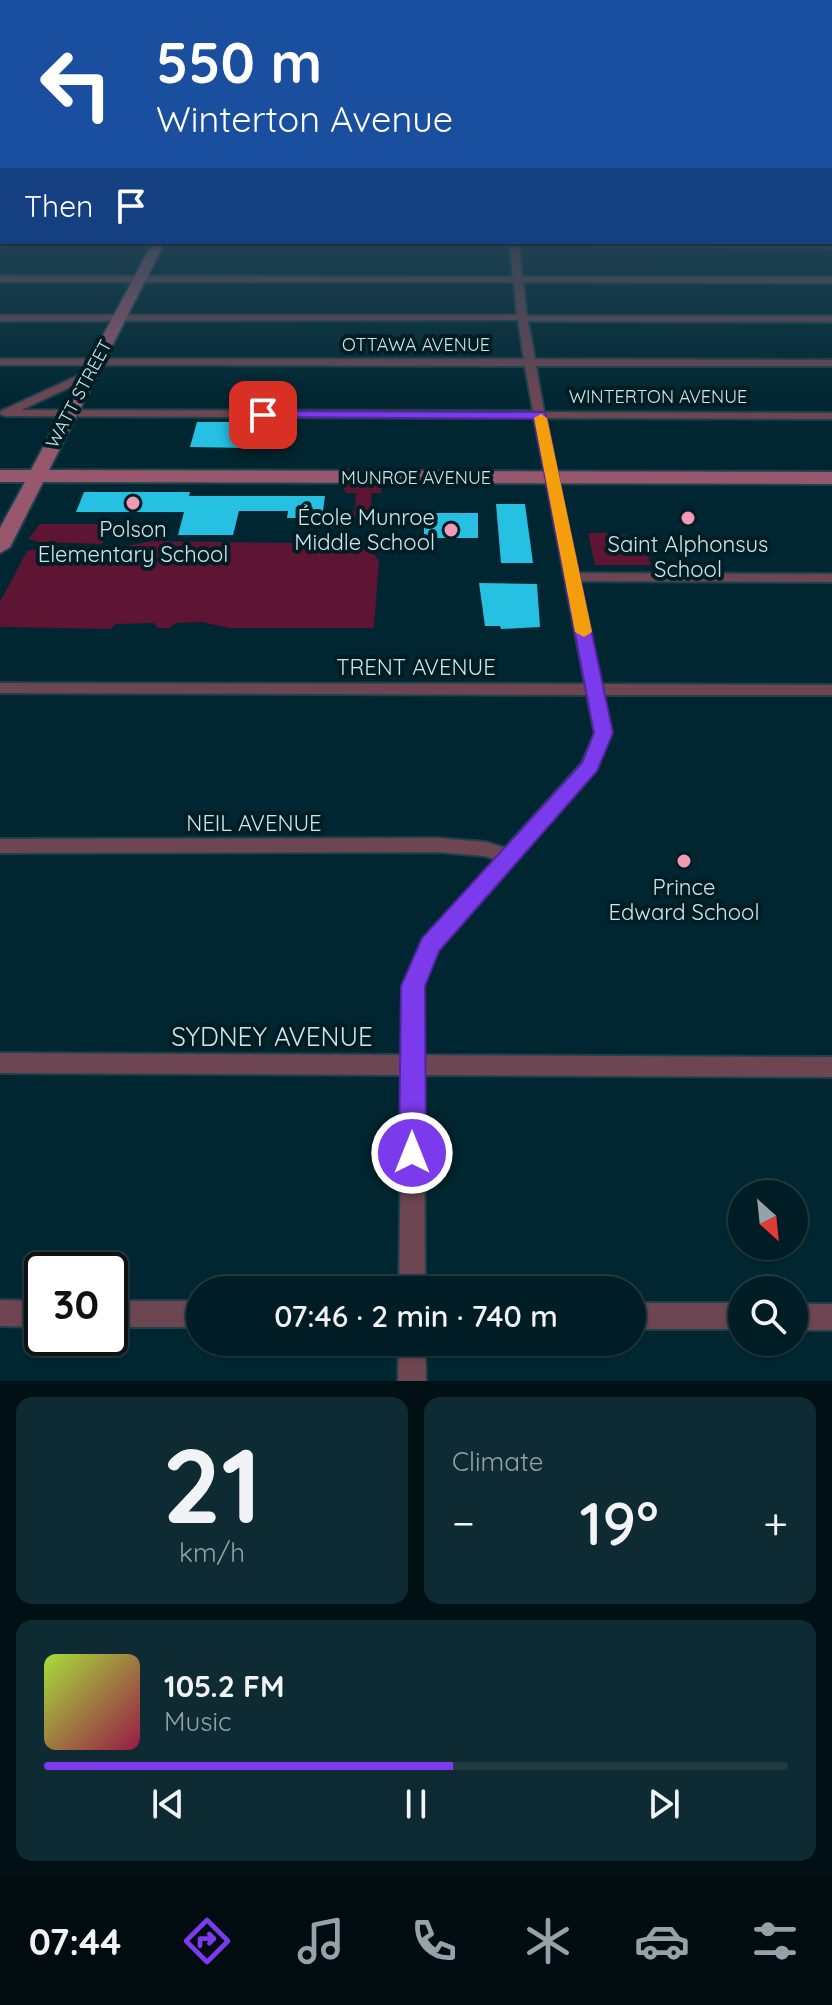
<!DOCTYPE html>
<meta charset="utf-8">
<style>
body{margin:0;font-family:Quicksand,sans-serif;background:#0e2a32;color:#f1f3f6;height:100vh;display:flex;flex-direction:column;font-size:30px;white-space:nowrap}
*{box-sizing:border-box;margin:0}
p{font-size:26px;color:#95a2a7}
.icon{flex:none;width:44px;height:44px;fill:none;stroke:currentColor;stroke-width:2;stroke-linecap:round;stroke-linejoin:round}
.map{position:relative;height:1381px;overflow:hidden}
.sheet{display:flex;flex-direction:column;gap:16px;padding:16px;background:#001014;flex:1}
.sheet>*{flex:none}
.guide{position:absolute;left:0px;top:0px;width:832px;height:244px;box-shadow:0 2px 6px #0004,0 0 0 2px #223b42;background:#1a4fa0;color:#fff;overflow:hidden}
.needle{width:52px;rotate:153deg}
.buttons{position:absolute;left:728px;top:1180px;display:grid;gap:16px}
.buttons a{display:grid;place-items:center;width:80px;height:80px;border-radius:50%;background:#001d25;box-shadow:0 2px 6px #0004,0 0 0 2px #223b42;font-size:40px}
.speed{position:absolute;left:24px;top:1252px;display:flex;gap:16px;font-size:40px;font-weight:700;text-align:center}
.speed>*{display:grid;place-content:center;width:104px;height:104px;border-radius:50%;background:#001d25;box-shadow:0 2px 6px #0004,0 0 0 2px #223b42;line-height:1}
.speed .limit{border:4px solid #111;border-radius:12px;background:#fff;color:#111}
.pin{position:absolute;display:grid;place-items:center;width:68px;height:68px;color:#fff;margin:-34px;border-radius:16px;box-shadow:0 4px 12px #0006}
.me{position:absolute;width:88px;margin:-44px;rotate:0deg;stroke-linejoin:round;filter:drop-shadow(0 0 6px #0008)}
.turn{display:flex;align-items:center;gap:28px;height:168px;padding:0 24px;font-size:36px}
.turn .icon{width:104px;height:104px;stroke-width:2.5}
.turn b{display:block;font-size:56px;line-height:68px}
.then{display:flex;align-items:center;height:76px;padding:0 24px;background:#0003;gap:16px;font-size:30px}
.big{font-size:60px;font-weight:600;line-height:1.1}
.sheet .widget{flex:1;display:flex;flex-direction:column;justify-content:center;gap:12px;min-width:0;padding:0 28px;border-radius:16px;background:#0e2a32}
.sheet .dial{align-items:center;gap:0}
.dial b{font-size:104px;line-height:1}
.song{display:flex;align-items:center;gap:24px}
.cover{width:96px;height:96px;border-radius:12px;background:linear-gradient(135deg,hsl(80 70% 55%),hsl(340 70% 35%))}
.played{height:8px;border-radius:4px;background:linear-gradient(90deg,#7c3aed 55%,#223b42 55%)}
.keys{display:flex;justify-content:space-around;direction:ltr}
.heat{display:flex;justify-content:space-between;align-items:center;font-size:44px;direction:ltr}
.sheet .tiles{flex:1;display:grid;gap:16px;grid-template-columns:1fr 1fr}
.widget:last-child{grid-column:span 2}
.trip{position:absolute;left:186px;top:1276px;width:460px;height:80px;border-radius:40px;background:#001d25;box-shadow:0 2px 6px #0004,0 0 0 2px #223b42;font-weight:600;line-height:80px;text-align:center}
.menu{display:flex;height:128px;justify-content:space-around;align-items:center;background:#000c0f;color:#95a2a7}
.menu .icon{width:56px;height:56px}
.menu .selected{color:#7c3aed}
.menu b{font-size:36px;color:#f1f3f6}
.map>svg:first-child{display:block}
.green{fill:#5e1433}
.building{fill:#26c0e2}
.lines{fill:none;stroke-linecap:round;stroke-linejoin:round}
.street-casing{stroke:#1d424b;stroke-width:4}
.secondary-casing{stroke:#1d424b;stroke-width:4}
.street{fill:#6d4652;fill-rule:evenodd}
.secondary{fill:#97586d;fill-rule:evenodd}
.route{fill:#7c3aed;stroke:#51269a;stroke-width:2}
.slow{fill:#f59e0b}
.poi-dot{fill:#f09ab5;stroke:#001d24;stroke-width:3}
.labels{text-anchor:middle;stroke-width:8;stroke-linejoin:round;paint-order:stroke}
.far-street-label{font-size:18px;fill:#d0e5eb;stroke:#001d24}
.poi-label{font-size:22px;fill:#d0e5eb;stroke:#001d24}
.street-label{font-size:22px;fill:#d0e5eb;stroke:#001d24}
.near-street-label{font-size:26px;fill:#d0e5eb;stroke:#001d24}
</style>
<div class="map">
<svg width="832" height="1381" viewBox="0 0 832 1381">
<rect width="100%" height="100%" fill="#002731"/>
<g class="green">
<polygon points="340,481 389,481 382,486 381,493 372,493 370,511 380,512 379,515 363,521 346,515 345,512 355,511 356,493 346,493"/>
<polygon points="40,524 106,524 111,527 102,544 39,542 28,539"/>
<path d="M 588,533 C 620,533 642,530 651,565 L 595,565 Z"/>
<polygon points="152,541 360,544 369,548 379,561 374,628 230,628 201,622 176,623 169,628 157,628 154,623 116,624 110,629 0,627 0,602 27,551 49,546 117,548"/>
</g>
<g class="building">
<polygon points="197,422 252,422 246,448 190,447"/>
<polygon points="84,492 190,492 189,496 325,496 322,518 287,518 288,511 239,511 233,535 178,535 184,512 76,512"/>
<polygon points="496,504 525,504 533,563 501,563"/>
<rect x="424" y="513" width="54" height="25"/>
<polygon points="479,583 537,584 540,627 501,629 500,626 485,626"/>
</g>
<g class="lines">
<g class="street-casing">
<g id="street">
<rect x="0" y="212" width="2" height="4"/>
<rect x="830" y="213" width="2" height="4"/>
<path d="M 0,241 L 832,242 L 832,248 L 519,247 L 522,277 L 832,277 L 832,283 L 523,282 L 527,316 L 832,316 L 832,322 L 528,321 L 535,359 L 832,360 L 832,366 L 536,366 L 544,412 L 832,413 L 832,419 L 546,418 L 577,573 L 832,574 L 832,582 L 579,581 L 601,684 L 832,685 L 832,695 L 603,695 L 611,733 L 596,770 L 439,949 L 423,986 L 424,1055 L 832,1057 L 832,1077 L 424,1075 L 425,1290 L 399,1290 L 402,1075 L 0,1073 L 0,1053 L 402,1055 L 403,986 L 421,944 L 495,859 L 485,856 L 437,852 L 0,853 L 0,839 L 437,838 L 486,842 L 505,848 L 582,763 L 595,733 L 587,695 L 0,693 L 0,683 L 585,684 L 534,418 L 5,416 L 0,414 L 1,411 L 77,376 L 91,365 L 0,365 L 0,359 L 524,359 L 518,320 L 0,321 L 0,315 L 517,315 L 514,282 L 0,282 L 0,276 L 513,277 L 510,247 L 0,247 ZM 95,365 L 525,366 L 533,411 L 21,410 L 85,380 L 98,368 Z"/>
<polygon points="0,1300 42,1301 42,1327 0,1326"/>
<rect x="110" y="1301" width="90" height="26"/>
<rect x="632" y="1303" width="110" height="26"/>
<rect x="794" y="1304" width="38" height="26"/>
<polygon points="399,1342 425,1342 426,1381 398,1381"/>
</g>
</g>
<g class="secondary-casing">
<polygon id="secondary" points="153,242 165,242 49,470 832,472 832,484 43,482 10,547 0,553 0,528 25,482 0,482 0,470 31,470"/>
</g>
<use href="#street" class="street"/>
<use href="#secondary" class="secondary"/>
</g>
<linearGradient id="sky" x2="0" y2="1"><stop stop-color="#00151b"/><stop offset="0.52" stop-color="#26475a"/><stop offset="1" stop-color="#26475a" stop-opacity="0"/></linearGradient>
<rect width="832" height="402" fill="url(#sky)"/>
<polygon class="route" points="263,411 545,412 613,733 597,771 439,951 425,986 426,1153 422,1162 412,1165 403,1162 399,1153 401,986 422,938 582,763 594,733 534,419 259,417 259,412"/>
<polygon class="slow" points="541,414 547,418 592,632 584,637 575,632 534,418"/>
<g class="poi-dot">
<circle cx="133" cy="503" r="8"/>
<circle cx="688" cy="518" r="8"/>
<circle cx="451" cy="530" r="8"/>
<circle cx="684" cy="861" r="8"/>
</g>
<g class="labels">
<g class="far-street-label">
<text x="416" y="351">OTTAWA AVENUE</text>
<text transform="translate(79 394) rotate(-62)" y="6">WATT STREET</text>
<text x="658" y="403">WINTERTON AVENUE</text>
<text x="416" y="484">MUNROE AVENUE</text>
</g>
<g class="poi-label">
<text x="435" y="525" text-anchor="end">École Munroe<tspan x="435" dy="25">Middle School</tspan></text>
<text x="133" y="537">Polson<tspan x="133" dy="25">Elementary School</tspan></text>
<text x="688" y="552">Saint Alphonsus<tspan x="688" dy="25">School</tspan></text>
<text x="684" y="895">Prince<tspan x="684" dy="25">Edward School</tspan></text>
</g>
<g class="street-label">
<text x="416" y="675">TRENT AVENUE</text>
<text x="254" y="831">NEIL AVENUE</text>
</g>
<g class="near-street-label">
<text x="272" y="1046">SYDNEY AVENUE</text>
</g>
</g>
</svg>
<div class="buttons">
<a><svg class="needle" viewBox="-14 -14 28 28"><path d="M0-13l5 13h-10z" fill="#e53935"/><path d="M0 13l5-13h-10z" fill="#95a2a7"/></svg></a>
<a><svg class="icon" aria-label="search" viewBox="0 0 24 24"><circle cx="10" cy="10" r="6"/><path d="M15 15l6 6"/></svg></a>
</div>
<div class="speed"><div class="limit">30</div></div>
<div class="pin" style="left:263px;top:415px;background:#d93025"><svg class="icon" aria-label="arrive" viewBox="0 0 24 24"><path d="M6 21V4h12l-3 4 3 4H6"/></svg></div>
<svg class="me" style="left:412px;top:1153px" viewBox="-20 -20 40 40"><circle r="17" fill="#7c3aed" stroke="#fff" stroke-width="3"/><path d="M0-11L8 9 0 5-8 9z" fill="#fff"/></svg>
<div class="trip">07:46 · 2 min · 740 m</div>
<div class="guide">
<div class="turn"><svg class="icon" aria-label="left" viewBox="0 0 24 24"><path d="M17 20v-9H6M10 6l-5 5 5 5"/></svg><div><b>550 m</b>Winterton Avenue</div></div>
<div class="then">Then<svg class="icon" aria-label="arrive" viewBox="0 0 24 24"><path d="M6 21V4h12l-3 4 3 4H6"/></svg></div>
</div>
</div>
<section class="sheet">
<div class="tiles">
<div class="widget dial"><b>21</b><p>km/h</p></div>
<div class="widget"><p>Climate</p>
<div class="heat"><a>−</a><b class="big">19°</b><a>+</a></div>
</div>
<div class="widget">
<div class="song"><i class="cover"></i><div><b>105.2 FM</b><p>Music</p></div></div>
<div class="played"></div>
<div class="keys"><svg class="icon" aria-label="previous" viewBox="0 0 24 24"><path d="M18 5L8 12l10 7zM5 5v14"/></svg><svg class="icon" aria-label="pause" viewBox="0 0 24 24"><path d="M8 5v14M16 5v14"/></svg><svg class="icon" aria-label="next" viewBox="0 0 24 24"><path d="M6 5l10 7-10 7zM19 5v14"/></svg></div>
</div>
</div>
</section>
<nav class="menu">
<b>07:44</b>
<svg class="icon selected" aria-label="directions" viewBox="0 0 24 24"><path d="M12 3l9 9-9 9-9-9zM9 14v-3h6M13 9l2 2-2 2"/></svg>
<svg class="icon" aria-label="music" viewBox="0 0 24 24"><path d="M9 18V5l10-2v13"/><circle cx="6" cy="18" r="3"/><circle cx="16" cy="16" r="3"/></svg>
<svg class="icon" aria-label="phone" viewBox="0 0 24 24"><path d="M5 4h4l2 5-3 2q2 4 5 5l2-3 5 2v4C11 20 4 13 5 4z"/></svg>
<svg class="icon" aria-label="climate" viewBox="0 0 24 24"><path d="M12 3v18M4 7l16 10M4 17L20 7"/></svg>
<svg class="icon" aria-label="car" viewBox="0 0 24 24"><path d="M5 17H2v-5l4-1 3-4h7l3 4 3 1v5h-3M9 17h6M6 11h13"/><circle cx="7" cy="17" r="2"/><circle cx="17" cy="17" r="2"/></svg>
<svg class="icon" aria-label="filters" viewBox="0 0 24 24"><path d="M4 7h16M4 17h16"/><circle cx="9" cy="7" r="2"/><circle cx="15" cy="17" r="2"/></svg>
</nav>
